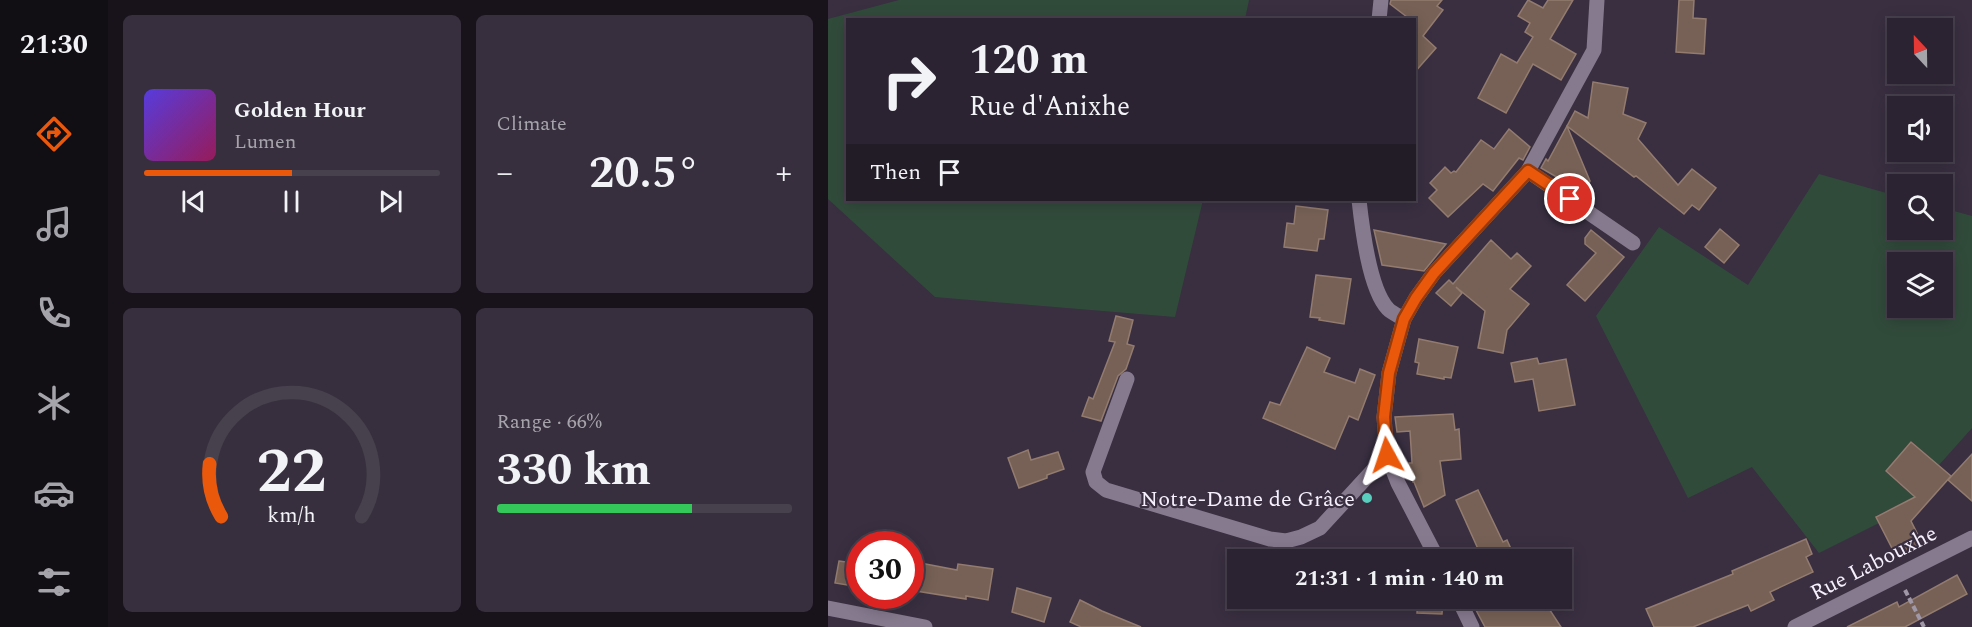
<!DOCTYPE html>
<meta charset="utf-8">
<style>
body{margin:0;font-family:Spectral,serif;background:#372f3d;color:#f1f3f6;height:100vh;display:flex;flex-direction:column;font-size:22px;white-space:nowrap}
*{box-sizing:border-box;margin:0}
p{font-size:20px;color:#a6a4ab}
.icon{flex:none;width:33px;height:33px;fill:none;stroke:currentColor;stroke-width:2;stroke-linecap:round;stroke-linejoin:round}
.map{position:relative;flex:1;overflow:hidden}
.drawer{display:flex;flex-direction:column;gap:15px;padding:15px;background:#18131b;width:720px}
.drawer>*{flex:none}
.hud{position:absolute;left:18px;top:18px;width:570px;height:183px;border-radius:0px;box-shadow:0 3px 15px #0003,0 0 0 2px #47404d;background:#2b2331;color:#f1f3f6;overflow:hidden}
.needle{width:39px;rotate:338deg}
.tools{position:absolute;left:1059px;top:18px;display:grid;gap:12px}
.tools a{display:grid;place-items:center;width:66px;height:66px;border-radius:0px;background:#2b2331;box-shadow:0 3px 15px #0003,0 0 0 2px #47404d;font-size:30px}
.speed{position:absolute;left:18px;top:531px;display:flex;gap:12px;font-size:30px;font-weight:700;text-align:center}
.speed>*{display:grid;place-content:center;width:78px;height:78px;border-radius:50%;background:#2b2331;box-shadow:0 3px 15px #0003,0 0 0 2px #47404d;line-height:1}
.speed .limit{border:9px solid #d22;background:#fff;color:#111}
.pin{position:absolute;display:grid;place-items:center;width:51px;height:51px;color:#fff;margin:-26px;border:3px solid #fff;border-radius:50%;box-shadow:0 2px 6px #0007}
.me{position:absolute;width:66px;margin:-33px;rotate:355deg;stroke-linejoin:round;filter:drop-shadow(0 0 4px #0008)}
.turn{display:flex;align-items:center;gap:21px;height:126px;padding:0 24px;font-size:27px}
.turn .icon{width:78px;height:78px;stroke-width:2.5}
.turn b{display:block;font-size:42px;line-height:51px}
.then{display:flex;align-items:center;height:57px;padding:0 24px;background:#0003;gap:12px;font-size:22px}
.big{font-size:45px;font-weight:700;line-height:1.1}
.drawer .card{flex:1;display:flex;flex-direction:column;justify-content:center;gap:9px;min-width:0;padding:0 21px;border-radius:9px;background:#372f3d}
.drawer .dial{align-items:center;gap:0}
.dial svg{height:156px;overflow:visible;fill:none;stroke:#47404d;stroke-width:7;stroke-linecap:round;text-anchor:middle}
.dial text{fill:#f1f3f6;stroke:none}
.song{display:flex;align-items:center;gap:18px}
.cover{width:72px;height:72px;border-radius:9px;background:linear-gradient(135deg,hsl(250 70% 55%),hsl(330 70% 35%))}
.played{height:6px;border-radius:3px;background:linear-gradient(90deg,#ea580c 50%,#47404d 50%)}
.keys{display:flex;justify-content:space-around;direction:ltr}
.heat{display:flex;justify-content:space-between;align-items:center;font-size:33px;direction:ltr}
.charge{height:9px;border-radius:4px;background:linear-gradient(90deg,#34c759 66%,#47404d 0)}
.drawer .tiles{flex:1;display:grid;gap:15px;grid-template-columns:repeat(2,1fr)}
.trip{position:absolute;left:399px;top:549px;width:345px;height:60px;border-radius:0px;background:#2b2331;box-shadow:0 3px 15px #0003,0 0 0 2px #47404d;font-weight:700;line-height:60px;text-align:center}
main{display:flex;flex:1;min-height:0}
.tab-bar{display:flex;flex-direction:column;width:108px;justify-content:space-around;align-items:center;background:#110e14;color:#a6a4ab}
.tab-bar .icon{width:42px;height:42px}
.tab-bar .active{color:#ea580c}
.tab-bar b{font-size:27px;color:#f1f3f6}
.map>svg:first-child{display:block}
.green{fill:#314b3b;fill-rule:evenodd}
.building{fill:#776156;stroke:#937b6f;stroke-width:1.5}
.lines{fill:none;stroke-linecap:round;stroke-linejoin:round}
.path{stroke:#a098a7;stroke-width:4;stroke-dasharray:6 3;stroke-linecap:butt}
.minor{stroke:#867a8f;stroke-width:15}
.route-casing{stroke:#983908;stroke-width:15}
.route{stroke:#ea580c;stroke-width:10}
.poi-dot{fill:#59cebf;stroke:#392f41;stroke-width:2}
.labels{text-anchor:middle;stroke-width:4.5;stroke-linejoin:round;paint-order:stroke}
.poi-label{font-size:22px;fill:#f6f0fc;stroke:#392f41;text-anchor:end}
.street-label{font-size:22px;fill:#f6f0fc;stroke:#392f41}
</style>
<main>
<nav class="tab-bar">
<b>21:30</b>
<svg class="icon active" aria-label="directions" viewBox="0 0 24 24"><path d="M12 3l9 9-9 9-9-9zM9 14v-3h6M13 9l2 2-2 2"/></svg>
<svg class="icon" aria-label="music" viewBox="0 0 24 24"><path d="M9 18V5l10-2v13"/><circle cx="6" cy="18" r="3"/><circle cx="16" cy="16" r="3"/></svg>
<svg class="icon" aria-label="phone" viewBox="0 0 24 24"><path d="M5 4h4l2 5-3 2q2 4 5 5l2-3 5 2v4C11 20 4 13 5 4z"/></svg>
<svg class="icon" aria-label="climate" viewBox="0 0 24 24"><path d="M12 3v18M4 7l16 10M4 17L20 7"/></svg>
<svg class="icon" aria-label="car" viewBox="0 0 24 24"><path d="M5 17H2v-5l4-1 3-4h7l3 4 3 1v5h-3M9 17h6M6 11h13"/><circle cx="7" cy="17" r="2"/><circle cx="17" cy="17" r="2"/></svg>
<svg class="icon" aria-label="filters" viewBox="0 0 24 24"><path d="M4 7h16M4 17h16"/><circle cx="9" cy="7" r="2"/><circle cx="15" cy="17" r="2"/></svg>
</nav>
<section class="drawer">
<div class="tiles">
<div class="card">
<div class="song"><i class="cover"></i><div><b>Golden Hour</b><p>Lumen</p></div></div>
<div class="played"></div>
<div class="keys"><svg class="icon" aria-label="previous" viewBox="0 0 24 24"><path d="M18 5L8 12l10 7zM5 5v14"/></svg><svg class="icon" aria-label="pause" viewBox="0 0 24 24"><path d="M8 5v14M16 5v14"/></svg><svg class="icon" aria-label="next" viewBox="0 0 24 24"><path d="M6 5l10 7-10 7zM19 5v14"/></svg></div>
</div>
<div class="card"><p>Climate</p>
<div class="heat"><a>−</a><b class="big">20.5°</b><a>+</a></div>
</div>
<div class="card dial"><svg viewBox="0 0 100 80">
<path d="M14 69A42 42 0 1 1 86 69"/>
<path d="M14 69A42 42 0 0 1 8 42" stroke="#ea580c"/>
<text x="50" y="56" font-size="32" font-weight="700">22</text>
<text x="50" y="72" font-size="11">km/h</text>
</svg></div>
<div class="card"><p>Range · 66%</p><b class="big">330 km</b><div class="charge"></div></div>
</div>
</section>
<div class="map">
<svg width="1144" height="627" viewBox="0 0 1144 627">
<rect width="100%" height="100%" fill="#392f41"/>
<g class="green">
<polygon points="71,0 421,0 417,19 20,20 20,200 375,200 347,317 107,297 0,199 0,19"/>
<path d="M 991,174 L 1069,196 L 1070,230 L 1114,230 L 1115,208 L 1144,216 L 1144,428 L 1111,465 L 1083,441 L 1057,471 L 1086,497 L 1048,516 L 1051,523 L 991,553 L 924,467 L 860,498 L 768,316 L 831,227 L 920,285 ZM 1070,262 L 1114,262 L 1114,308 L 1070,308 Z"/>
</g>
<g class="building">
<polygon points="563,0 614,0 609,6 615,10 595,36 608,48 586,73 586,20 583,20 562,4"/>
<polygon points="700,0 715,8 720,0 745,0 722,39 748,54 733,80 705,64 678,113 650,98 673,54 689,63 705,37 697,32 702,23 690,16"/>
<polygon points="851,0 866,0 865,18 878,19 876,54 848,52"/>
<polygon points="765,82 800,88 795,114 818,123 810,139 850,185 864,169 888,188 871,210 864,205 856,214 808,176 806,177 739,126 747,111 760,118"/>
<polygon points="739,126 762,181 756,193 713,168 718,159 720,161"/>
<polygon points="681,129 702,147 695,160 691,158 665,191 655,184 620,217 601,198 609,190 602,183 617,167 623,173 626,171 628,172 653,140 666,149"/>
<polygon points="468,206 500,210 496,239 491,239 489,251 456,247 459,223 466,224"/>
<polygon points="892,229 911,245 896,263 877,247"/>
<polygon points="546,230 618,244 596,271 554,265"/>
<polygon points="763,230 796,257 757,301 739,285 768,253 757,244 757,238"/>
<polygon points="663,240 683,259 689,253 703,266 682,289 701,304 679,330 675,353 650,348 657,311 628,287 634,293 623,306 608,293 621,280 625,284"/>
<polygon points="488,275 523,279 516,324 491,320 492,318 482,317"/>
<polygon points="288,316 305,320 299,344 306,346 298,369 290,376 273,421 254,416 261,397 265,399 287,342 281,341"/>
<polygon points="591,339 630,347 623,378 616,377 616,379 589,374 591,363 587,362"/>
<polygon points="479,347 502,358 496,372 527,383 532,369 547,375 530,420 521,416 507,449 435,418 442,402 452,405"/>
<polygon points="709,358 711,364 738,359 747,405 711,411 705,379 687,382 683,363"/>
<polygon points="625,414 627,430 631,429 633,459 612,461 617,495 596,507 586,482 585,482 581,463 584,463 582,431 569,432 567,417"/>
<polygon points="1083,442 1123,476 1083,521 1094,543 1068,556 1048,517 1087,497 1058,471"/>
<polygon points="200,450 203,460 230,452 236,469 219,475 219,478 191,488 180,458"/>
<polygon points="1144,454 1144,501 1120,480"/>
<polygon points="650,490 675,542 679,540 688,560 655,560 628,500"/>
<polygon points="978,539 984,554 978,557 985,572 942,592 946,600 923,611 920,605 865,627 826,627 818,609 905,574 904,571"/>
<polygon points="11,561 32,564 32,587 7,583"/>
<polygon points="82,561 129,570 130,564 165,569 160,600 138,596 138,599 82,590"/>
<polygon points="1129,575 1139,594 1077,627 1019,627 1069,602 1071,607"/>
<polygon points="189,588 223,598 216,622 184,612"/>
<polygon points="590,598 615,598 614,614 589,613"/>
<polygon points="671,598 714,598 733,627 657,627 648,610"/>
<polygon points="252,600 274,611 313,627 253,627 242,622"/>
</g>
<g class="lines">
<polyline class="path" points="1077,590 1096,627"/>
<g class="minor">
<polyline points="551,20 553,0"/>
<polyline points="700,171 805,243"/>
<path d="M 531,200 C 534,227 541,289 560,309 C 564,313 571,316 576,319"/>
<polyline points="299,379 265,472 268,482 278,490 442,539 458,541 473,537 492,528 559,455"/>
<polyline points="610,560 570,483 559,455 556,417 561,373 576,319 588,298 606,273 700,171 766,50 769,0"/>
<polyline points="630,598 644,627"/>
<polyline points="0,608 97,627"/>
<polyline points="967,627 1144,538"/>
</g>
</g>
<g class="lines">
<g class="route-casing">
<polyline id="route" points="559,455 556,417 561,373 576,319 588,298 606,273 700,171 742,199"/>
</g>
<use href="#route" class="route"/>
</g>
<circle class="poi-dot" cx="539" cy="498" r="6"/>
<g class="labels">
<g class="poi-label">
<text x="527" y="506">Notre-Dame de Grâce</text>
</g>
<g class="street-label">
<text transform="translate(1045 562) rotate(-27)" y="8">Rue Labouxhe</text>
</g>
</g>
</svg>
<div class="tools">
<a><svg class="needle" viewBox="-14 -14 28 28"><path d="M0-13l5 13h-10z" fill="#e53935"/><path d="M0 13l5-13h-10z" fill="#a6a4ab"/></svg></a>
<a><svg class="icon" aria-label="sound" viewBox="0 0 24 24"><path d="M4 9h4l5-4v14l-5-4H4zM17 9q2 3 0 6"/></svg></a>
<a><svg class="icon" aria-label="search" viewBox="0 0 24 24"><circle cx="10" cy="10" r="6"/><path d="M15 15l6 6"/></svg></a>
<a><svg class="icon" aria-label="layers" viewBox="0 0 24 24"><path d="M12 4l9 5-9 5-9-5zM3 14l9 5 9-5"/></svg></a>
</div>
<div class="speed"><div class="limit">30</div></div>
<div class="pin" style="left:742px;top:199px;background:#d93025"><svg class="icon" aria-label="arrive" viewBox="0 0 24 24"><path d="M6 21V4h12l-3 4 3 4H6"/></svg></div>
<svg class="me" style="left:559px;top:455px" viewBox="-20 -20 40 40"><path d="M0-17L14 15 0 8-14 15z" fill="#ea580c" stroke="#fff" stroke-width="4"/></svg>
<div class="trip">21:31 · 1 min · 140 m</div>
<div class="hud">
<div class="turn"><svg class="icon" aria-label="right" viewBox="0 0 24 24"><path d="M7 20v-9h11M14 6l5 5-5 5"/></svg><div><b>120 m</b>Rue d'Anixhe</div></div>
<div class="then">Then<svg class="icon" aria-label="arrive" viewBox="0 0 24 24"><path d="M6 21V4h12l-3 4 3 4H6"/></svg></div>
</div>
</div>
</main>
